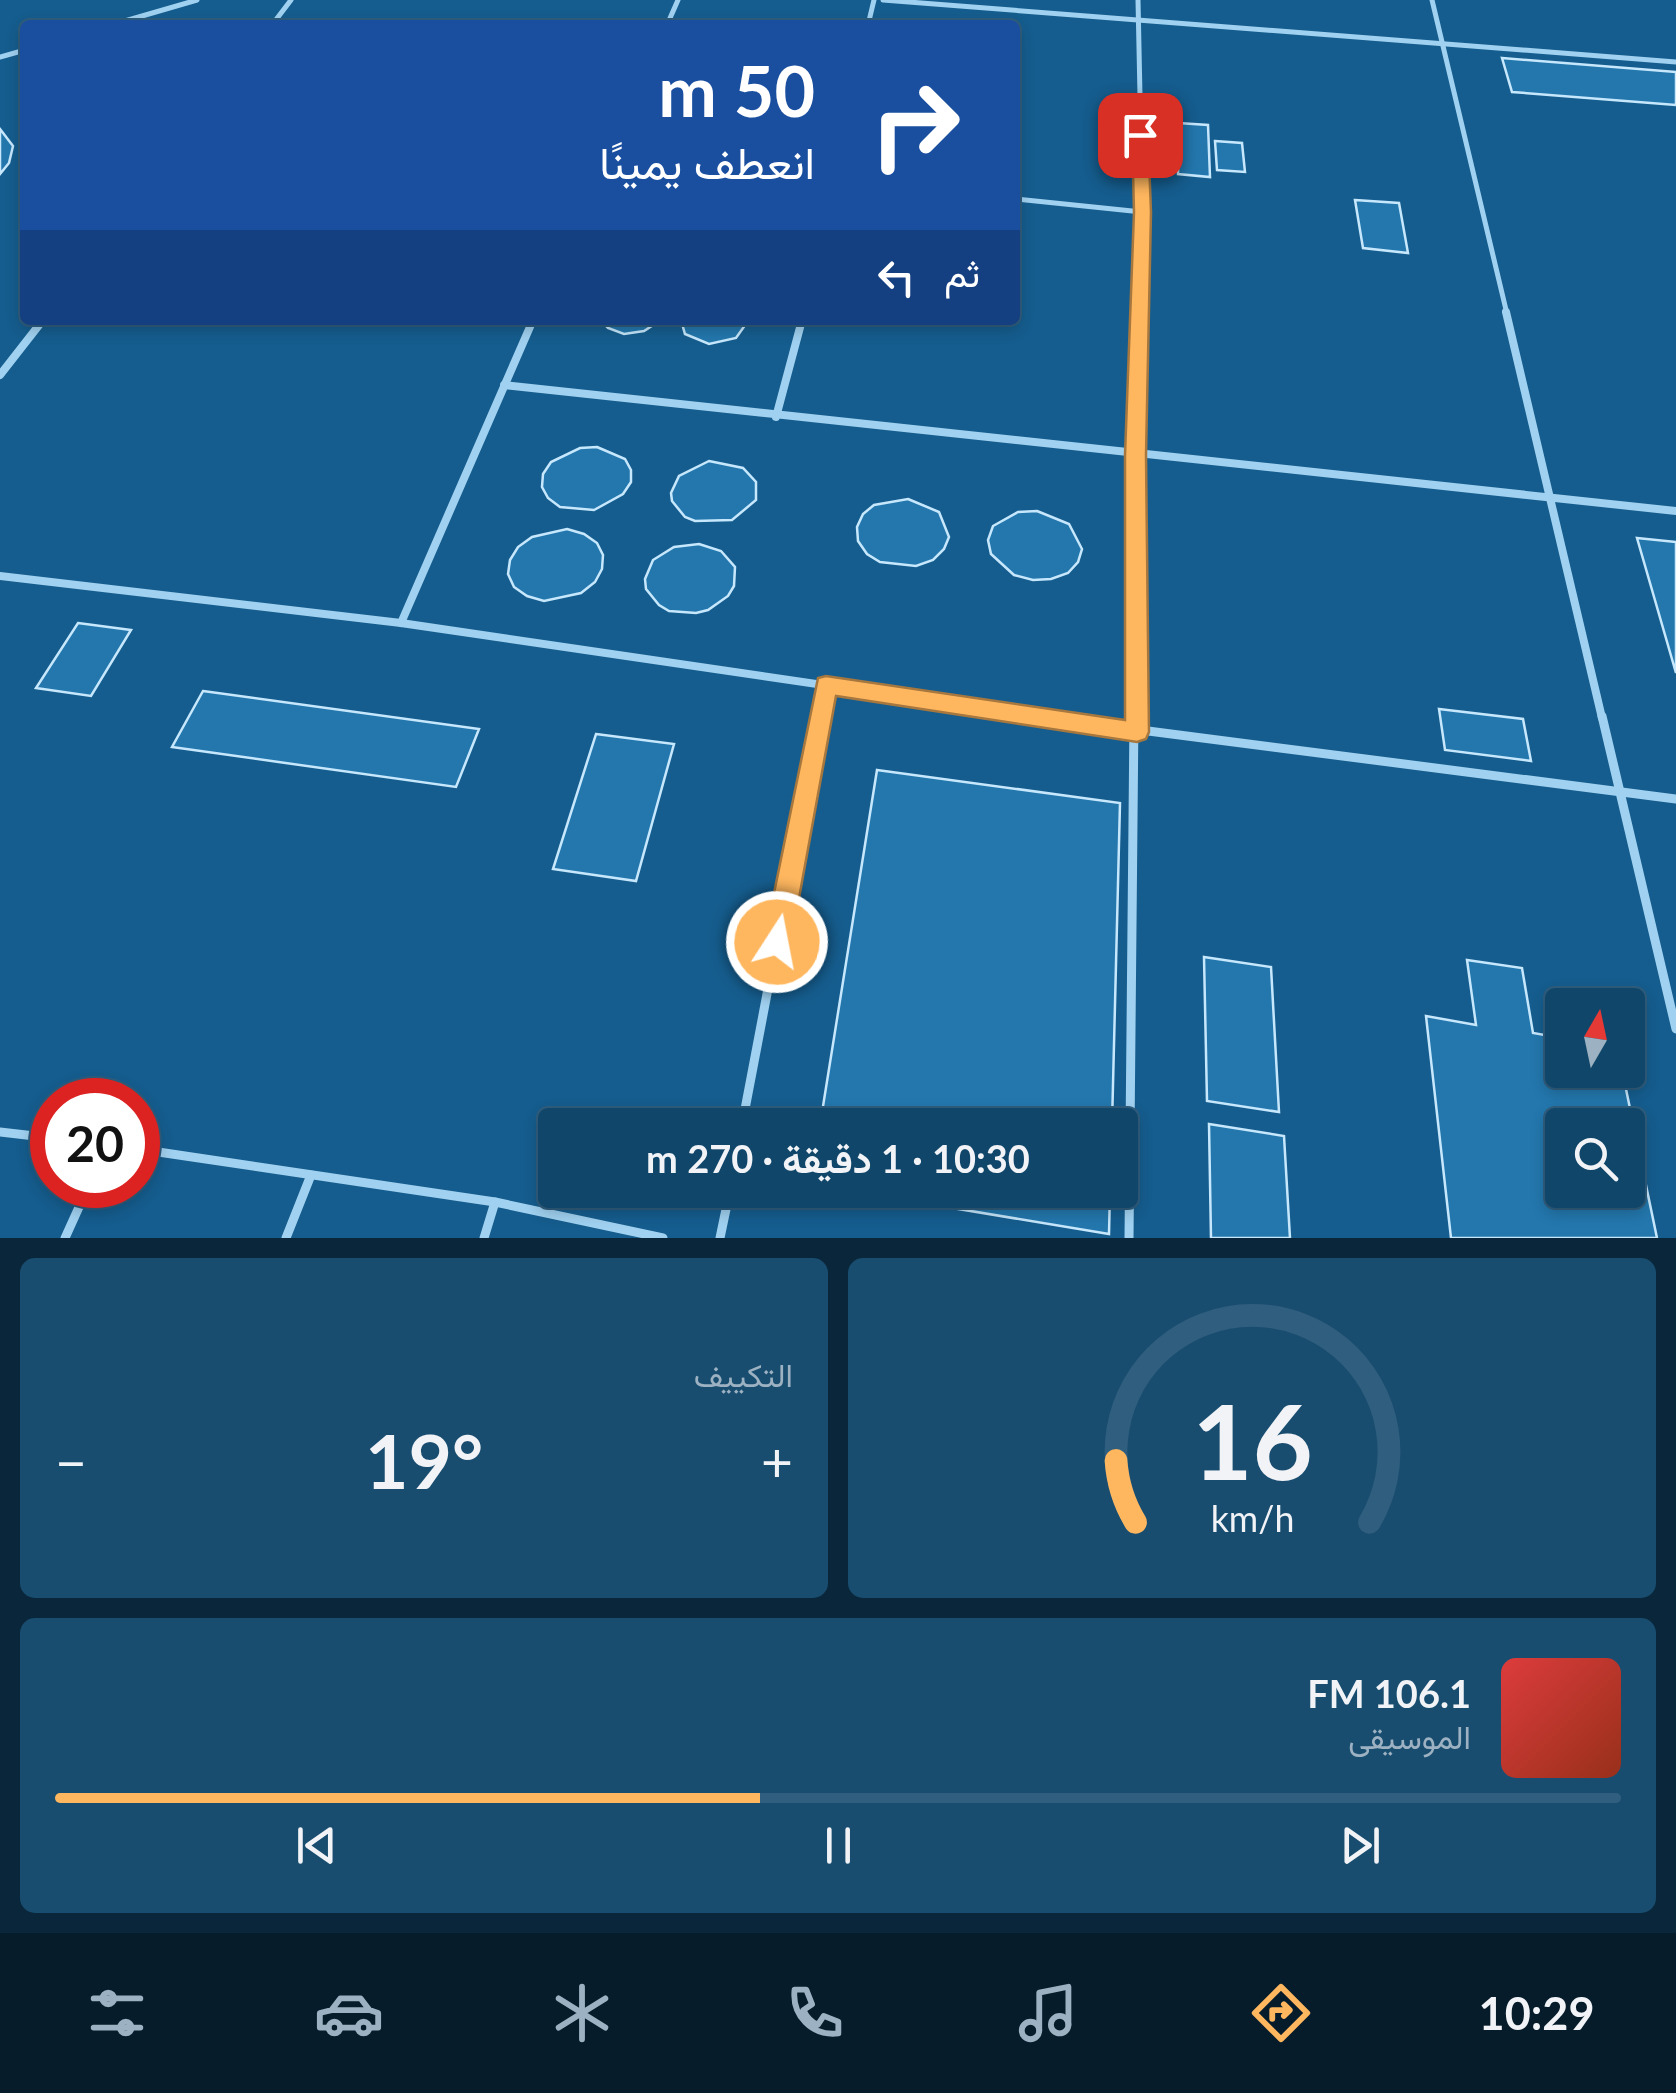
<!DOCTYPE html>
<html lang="ar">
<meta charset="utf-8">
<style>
body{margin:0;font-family:Lato,Vazirmatn,sans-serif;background:#194d70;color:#f1f3f6;direction:rtl;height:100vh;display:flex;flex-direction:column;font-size:38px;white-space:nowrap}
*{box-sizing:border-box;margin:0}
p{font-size:32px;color:#9cb1c1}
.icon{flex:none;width:55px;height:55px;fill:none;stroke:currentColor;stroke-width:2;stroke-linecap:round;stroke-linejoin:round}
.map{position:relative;height:1238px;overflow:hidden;direction:ltr}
.panel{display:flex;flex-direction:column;gap:20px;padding:20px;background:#09263a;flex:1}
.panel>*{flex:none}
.guide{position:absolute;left:20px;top:20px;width:1000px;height:305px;border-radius:10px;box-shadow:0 5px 15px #0003,0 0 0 2px #305e7e;direction:rtl;background:#1a4fa0;color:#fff;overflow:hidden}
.needle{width:65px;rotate:9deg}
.buttons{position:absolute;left:1545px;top:988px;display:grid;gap:20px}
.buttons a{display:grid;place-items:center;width:100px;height:100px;border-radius:10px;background:#10466a;box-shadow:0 5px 15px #0003,0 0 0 2px #305e7e;font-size:50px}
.speed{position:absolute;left:30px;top:1078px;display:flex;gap:20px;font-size:50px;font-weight:700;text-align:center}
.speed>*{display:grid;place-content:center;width:130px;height:130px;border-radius:50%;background:#10466a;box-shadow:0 5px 15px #0003,0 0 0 2px #305e7e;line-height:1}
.speed .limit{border:15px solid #d22;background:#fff;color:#111}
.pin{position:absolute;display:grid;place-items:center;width:85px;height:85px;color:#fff;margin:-42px;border-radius:20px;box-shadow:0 5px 15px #0006}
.me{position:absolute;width:110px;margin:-55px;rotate:11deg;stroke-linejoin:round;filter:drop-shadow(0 0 8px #0008)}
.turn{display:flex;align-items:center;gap:35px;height:210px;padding:0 40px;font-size:45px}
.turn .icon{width:130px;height:130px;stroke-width:2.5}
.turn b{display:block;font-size:70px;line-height:85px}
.then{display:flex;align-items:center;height:95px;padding:0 40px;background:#0003;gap:20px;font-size:38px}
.big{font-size:75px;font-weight:700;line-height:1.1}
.panel .widget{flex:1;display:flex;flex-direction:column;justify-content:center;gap:15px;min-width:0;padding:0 35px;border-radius:15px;background:#194d70}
.panel .dial{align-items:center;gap:0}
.dial svg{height:260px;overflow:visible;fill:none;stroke:#305e7e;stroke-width:7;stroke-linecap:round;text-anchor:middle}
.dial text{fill:#f1f3f6;stroke:none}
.song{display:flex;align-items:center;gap:30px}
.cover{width:120px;height:120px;border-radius:15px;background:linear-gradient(135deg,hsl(0 70% 55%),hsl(10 70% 35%))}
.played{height:10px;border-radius:5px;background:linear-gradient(90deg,#ffb75f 45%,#305e7e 45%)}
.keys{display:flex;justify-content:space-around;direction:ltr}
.heat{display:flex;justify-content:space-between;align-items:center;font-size:55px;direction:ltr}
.panel .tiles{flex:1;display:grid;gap:20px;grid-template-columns:1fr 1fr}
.widget:last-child{grid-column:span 2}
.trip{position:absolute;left:538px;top:1108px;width:600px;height:100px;border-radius:10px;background:#10466a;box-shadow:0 5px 15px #0003,0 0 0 2px #305e7e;font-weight:700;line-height:100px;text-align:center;direction:rtl}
.tab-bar{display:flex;height:160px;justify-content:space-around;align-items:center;background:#061c2a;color:#9cb1c1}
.tab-bar .icon{width:70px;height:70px}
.tab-bar .on{color:#ffb75f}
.tab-bar b{font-size:45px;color:#f1f3f6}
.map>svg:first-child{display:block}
.building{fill:#2377ad;stroke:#c6e7fc;stroke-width:2.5;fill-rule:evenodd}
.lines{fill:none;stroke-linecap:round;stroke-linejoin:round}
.lane-far2{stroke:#a0d1f0;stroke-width:5}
.lane-far1{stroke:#a0d1f0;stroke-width:8}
.lane{stroke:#a0d1f0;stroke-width:9}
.route{fill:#ffb75f;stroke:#a6773e;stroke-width:2.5}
</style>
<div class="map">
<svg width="1676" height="1238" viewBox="0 0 1676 1238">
<rect width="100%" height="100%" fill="#155d8e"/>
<g class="building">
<polygon points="452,20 468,21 492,25 419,25"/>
<polygon points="1502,58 1676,72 1676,105 1512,92"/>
<polygon points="1178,123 1208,125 1210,177 1178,174"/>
<polygon points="0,129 13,146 9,163 0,174"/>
<polygon points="1215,141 1242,143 1245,172 1217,170"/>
<polygon points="1355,200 1399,203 1408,253 1363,248"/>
<polygon points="600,320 661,320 644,331 624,334 608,328"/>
<polygon points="681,320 748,320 748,321 736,338 709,344 685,334"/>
<polygon points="597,447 625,459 631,470 631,482 623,494 594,510 560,507 548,498 542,487 543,474 551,462 580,448"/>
<polygon points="709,461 743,468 756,482 756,500 732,520 695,521 685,517 672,501 671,493 679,476"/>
<polygon points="908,499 939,512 949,537 944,549 933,560 916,566 880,562 867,554 858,541 857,527 863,514 874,505"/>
<polygon points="1037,511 1069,524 1082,549 1078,562 1068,573 1051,579 1033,580 1014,575 991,554 988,540 993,526 1018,512"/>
<polygon points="567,529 584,534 597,543 603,555 602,569 595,582 581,593 544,601 527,596 514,587 508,574 510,560 518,547 532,537"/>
<polygon points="1637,538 1676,542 1676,673"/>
<polygon points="699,544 721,551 735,567 734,586 728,596 708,610 696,613 669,611 659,605 646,589 645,579 653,560 674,547"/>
<polygon points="78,623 131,630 91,696 36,688"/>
<polygon points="203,691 479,729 456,787 172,747"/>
<polygon points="1439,709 1523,719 1531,761 1445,750"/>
<polygon points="596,734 674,744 636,881 553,869"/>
<polygon points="877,770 1120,803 1112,1125 820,1125"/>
<polygon points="1204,957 1271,967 1279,1112 1207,1101"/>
<path d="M 1467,960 L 1522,968 L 1533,1033 L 1562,1038 L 1562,1070 L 1622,1070 L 1657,1238 L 1451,1238 L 1426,1016 L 1476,1025 ZM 1562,1125 L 1628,1125 L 1628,1190 L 1562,1190 Z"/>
<polygon points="1209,1124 1284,1136 1290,1238 1211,1238"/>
<polygon points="844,1190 1110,1190 1109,1234"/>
</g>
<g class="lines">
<g class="lane-far2">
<polyline points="883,0 1676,62"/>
<polyline points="1138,0 1142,192 1140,314"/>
<polyline points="1432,0 1507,314"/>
<polyline points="111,25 197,0"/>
<polyline points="272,25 291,0"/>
<polyline points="667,25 678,0"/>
<polyline points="868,25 874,0"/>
<polyline points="0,57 25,50"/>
<polyline points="1015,199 1142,212"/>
</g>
<g class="lane-far1">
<polyline points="1506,312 1602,718"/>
<polyline points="0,375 43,320"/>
<polyline points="504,385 1676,511"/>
<polyline points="776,417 802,320"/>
<polyline points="0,576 401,623 1049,718"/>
<polyline points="401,623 533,320"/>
<polyline points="820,718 826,685"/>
<polyline points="1134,718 1140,312"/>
</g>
<g class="lane">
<polyline points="1032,716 1676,799"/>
<polyline points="1602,716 1676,1029"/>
<polyline points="742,1125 820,716"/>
<polyline points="0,1132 52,1138"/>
<polyline points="138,1149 495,1202 663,1238"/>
<polyline points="65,1238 89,1185"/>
<polyline points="286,1238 311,1175"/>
<polyline points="484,1238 495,1202"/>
<polyline points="720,1238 730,1190"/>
<polyline points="1129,1238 1134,716"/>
</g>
</g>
<polygon class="route" points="1140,130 1148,135 1151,212 1146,455 1149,732 1146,739 1137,742 836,696 791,942 787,951 777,954 768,951 764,942 818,678 826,676 1125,720 1125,455 1134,212 1132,135"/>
</svg>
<div class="buttons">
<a><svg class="needle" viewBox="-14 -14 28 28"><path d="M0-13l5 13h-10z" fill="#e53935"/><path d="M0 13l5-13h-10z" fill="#9cb1c1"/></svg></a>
<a><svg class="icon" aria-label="search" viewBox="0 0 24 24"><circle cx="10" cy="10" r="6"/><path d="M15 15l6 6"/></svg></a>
</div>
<div class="speed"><div class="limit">20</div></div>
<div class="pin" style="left:1140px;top:135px;background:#d93025"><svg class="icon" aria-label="arrive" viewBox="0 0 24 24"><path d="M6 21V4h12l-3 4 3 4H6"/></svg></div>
<svg class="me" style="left:777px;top:942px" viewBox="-20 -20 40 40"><circle r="17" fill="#ffb75f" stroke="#fff" stroke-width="3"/><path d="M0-11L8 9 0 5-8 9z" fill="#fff"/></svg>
<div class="trip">10:30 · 1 دقيقة · 270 m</div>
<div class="guide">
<div class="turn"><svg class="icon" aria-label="right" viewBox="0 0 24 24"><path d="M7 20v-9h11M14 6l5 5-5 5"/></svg><div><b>50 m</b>انعطف يمينًا</div></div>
<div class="then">ثم<svg class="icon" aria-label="left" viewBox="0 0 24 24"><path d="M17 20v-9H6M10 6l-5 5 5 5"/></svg></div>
</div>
</div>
<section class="panel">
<div class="tiles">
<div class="widget dial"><svg viewBox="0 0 100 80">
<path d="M14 69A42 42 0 1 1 86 69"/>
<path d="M14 69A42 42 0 0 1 8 50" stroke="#ffb75f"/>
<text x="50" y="56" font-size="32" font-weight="700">16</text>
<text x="50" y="72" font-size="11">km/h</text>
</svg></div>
<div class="widget"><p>التكييف</p>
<div class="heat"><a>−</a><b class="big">19°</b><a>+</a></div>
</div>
<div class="widget">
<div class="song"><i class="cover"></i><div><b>106.1 FM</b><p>الموسيقى</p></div></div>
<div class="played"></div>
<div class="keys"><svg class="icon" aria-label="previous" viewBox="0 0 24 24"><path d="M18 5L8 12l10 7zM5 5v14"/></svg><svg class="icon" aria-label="pause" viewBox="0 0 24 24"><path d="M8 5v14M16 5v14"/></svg><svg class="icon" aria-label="next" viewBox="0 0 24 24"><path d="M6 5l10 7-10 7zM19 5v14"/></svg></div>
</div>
</div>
</section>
<nav class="tab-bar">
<b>10:29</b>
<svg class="icon on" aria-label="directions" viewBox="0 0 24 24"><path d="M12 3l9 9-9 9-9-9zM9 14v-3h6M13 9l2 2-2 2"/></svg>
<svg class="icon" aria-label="music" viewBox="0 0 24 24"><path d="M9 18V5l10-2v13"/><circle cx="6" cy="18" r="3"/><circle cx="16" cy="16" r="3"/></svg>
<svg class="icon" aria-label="phone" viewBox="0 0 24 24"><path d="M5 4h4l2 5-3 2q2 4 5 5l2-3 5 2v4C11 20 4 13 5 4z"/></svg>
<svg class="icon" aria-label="climate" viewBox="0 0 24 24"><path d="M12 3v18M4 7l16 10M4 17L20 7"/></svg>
<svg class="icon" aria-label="car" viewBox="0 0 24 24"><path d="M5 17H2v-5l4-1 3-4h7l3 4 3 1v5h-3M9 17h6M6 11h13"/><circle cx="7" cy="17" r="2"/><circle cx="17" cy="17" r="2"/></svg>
<svg class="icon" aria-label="filters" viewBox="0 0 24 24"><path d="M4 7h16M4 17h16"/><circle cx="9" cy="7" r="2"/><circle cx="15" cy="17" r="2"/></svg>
</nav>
